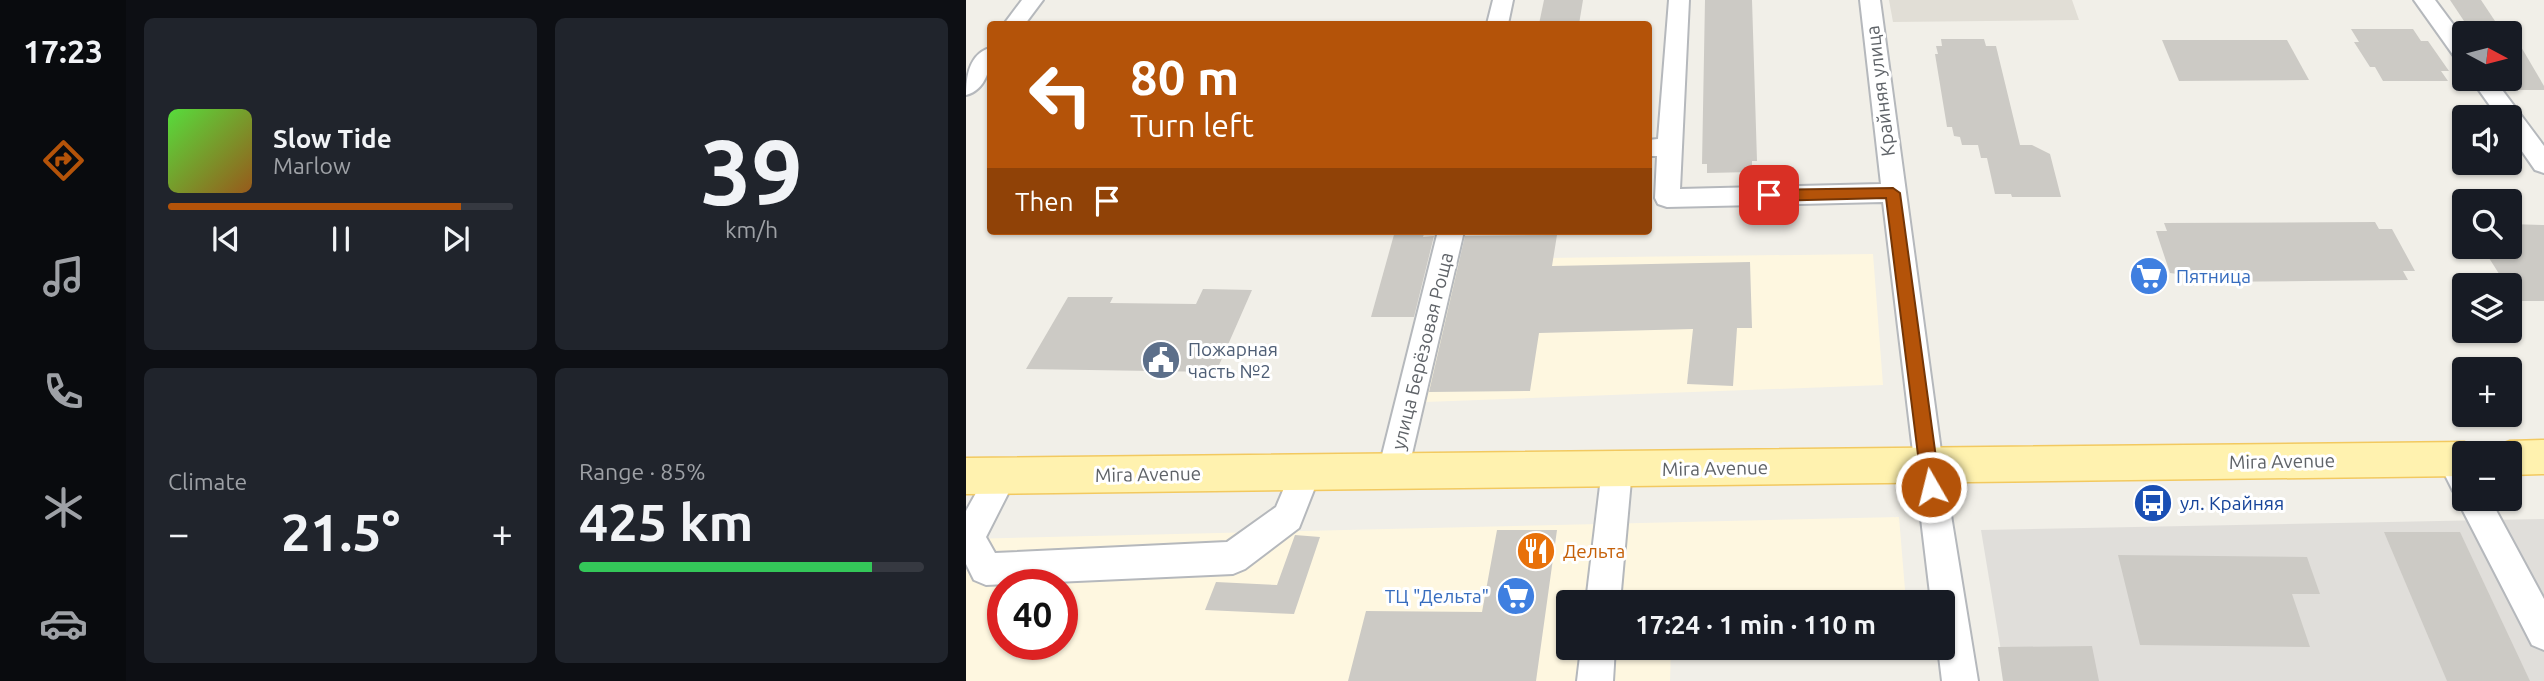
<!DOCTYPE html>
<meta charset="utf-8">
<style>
body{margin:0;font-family:Ubuntu,sans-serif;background:#20242c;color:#f1f3f6;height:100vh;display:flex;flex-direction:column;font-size:26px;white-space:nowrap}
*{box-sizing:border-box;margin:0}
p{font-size:23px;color:#9ea1a6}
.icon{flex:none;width:38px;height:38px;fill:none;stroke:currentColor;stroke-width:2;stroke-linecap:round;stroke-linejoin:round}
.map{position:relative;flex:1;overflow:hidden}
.drawer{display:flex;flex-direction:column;gap:18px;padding:18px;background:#0d0f14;width:840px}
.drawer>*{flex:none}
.banner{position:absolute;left:21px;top:21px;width:665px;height:214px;border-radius:7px;box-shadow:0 2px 5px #0004;background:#b45309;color:#fff;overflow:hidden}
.needle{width:46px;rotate:97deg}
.fabs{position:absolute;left:1486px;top:21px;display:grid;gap:14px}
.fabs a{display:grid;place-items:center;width:70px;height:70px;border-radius:7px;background:#171b24;box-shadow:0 2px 5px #0004;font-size:35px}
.speed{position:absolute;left:21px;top:569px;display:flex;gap:14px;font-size:35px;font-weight:700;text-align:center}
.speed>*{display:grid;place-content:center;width:91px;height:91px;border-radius:50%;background:#171b24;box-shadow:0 2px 5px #0004;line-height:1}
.speed .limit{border:10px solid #d22;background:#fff;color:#111}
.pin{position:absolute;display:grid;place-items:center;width:60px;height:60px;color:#fff;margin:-30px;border-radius:14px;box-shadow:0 4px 10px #0006}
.me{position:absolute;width:77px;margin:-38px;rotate:352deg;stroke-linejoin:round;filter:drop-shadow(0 0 5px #0008)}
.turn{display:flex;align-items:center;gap:24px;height:147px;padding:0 28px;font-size:32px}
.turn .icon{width:91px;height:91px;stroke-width:2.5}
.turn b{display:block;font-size:49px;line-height:60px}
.then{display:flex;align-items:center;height:66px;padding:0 28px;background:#0003;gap:14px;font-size:26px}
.big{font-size:52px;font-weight:700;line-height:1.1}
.drawer .widget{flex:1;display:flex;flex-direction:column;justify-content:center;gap:10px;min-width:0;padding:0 24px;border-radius:10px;background:#20242c}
.drawer .dial{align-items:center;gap:0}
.dial b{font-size:91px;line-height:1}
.song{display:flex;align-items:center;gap:21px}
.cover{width:84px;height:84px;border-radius:10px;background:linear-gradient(135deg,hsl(110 70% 55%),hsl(30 70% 35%))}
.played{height:7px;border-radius:4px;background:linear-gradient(90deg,#b45309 85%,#363941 85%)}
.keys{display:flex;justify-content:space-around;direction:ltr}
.heat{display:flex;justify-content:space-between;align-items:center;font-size:38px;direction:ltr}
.charge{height:10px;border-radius:5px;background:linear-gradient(90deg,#34c759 85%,#363941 0)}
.drawer .tiles{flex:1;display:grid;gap:18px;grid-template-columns:repeat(2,1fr)}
.trip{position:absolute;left:590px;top:590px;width:399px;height:70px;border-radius:7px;background:#171b24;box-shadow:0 2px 5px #0004;font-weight:700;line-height:70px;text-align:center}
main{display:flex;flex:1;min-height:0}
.menu{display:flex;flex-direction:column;width:126px;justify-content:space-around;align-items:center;background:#090b0e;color:#9ea1a6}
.menu .icon{width:49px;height:49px}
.menu .on{color:#b45309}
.menu b{font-size:32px;color:#f1f3f6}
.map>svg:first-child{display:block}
.commercial{fill:#fef7e0;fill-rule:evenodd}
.industrial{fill:#e0deda}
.education{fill:#e1ded6}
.building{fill:#cccac5}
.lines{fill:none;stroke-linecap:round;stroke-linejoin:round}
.minor-casing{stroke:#b5b8bc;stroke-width:4}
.major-casing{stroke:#f2c960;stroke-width:3}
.minor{fill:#fff;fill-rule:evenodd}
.major{fill:#fff2af;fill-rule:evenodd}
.route{fill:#b45309;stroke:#753606;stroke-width:2}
.labels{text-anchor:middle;stroke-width:6;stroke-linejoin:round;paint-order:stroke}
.street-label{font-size:19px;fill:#5f6368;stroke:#fff}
.shop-label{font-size:19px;fill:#366cbe;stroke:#fff;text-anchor:start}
.service-label{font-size:19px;fill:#4e5e75;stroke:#fff;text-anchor:start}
.transit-label{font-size:19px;fill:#164399;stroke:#fff;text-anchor:start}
.food-label{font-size:19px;fill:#c56008;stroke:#fff;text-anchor:start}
</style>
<main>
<nav class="menu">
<b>17:23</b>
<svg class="icon on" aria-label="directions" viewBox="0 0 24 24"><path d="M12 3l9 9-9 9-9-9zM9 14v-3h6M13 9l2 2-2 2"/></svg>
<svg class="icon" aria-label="music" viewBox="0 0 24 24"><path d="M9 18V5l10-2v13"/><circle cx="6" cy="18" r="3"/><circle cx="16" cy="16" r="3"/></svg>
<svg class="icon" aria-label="phone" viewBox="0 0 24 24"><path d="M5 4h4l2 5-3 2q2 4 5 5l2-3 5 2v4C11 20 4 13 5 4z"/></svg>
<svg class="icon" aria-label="climate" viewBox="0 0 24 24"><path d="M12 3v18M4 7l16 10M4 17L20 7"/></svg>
<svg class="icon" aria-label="car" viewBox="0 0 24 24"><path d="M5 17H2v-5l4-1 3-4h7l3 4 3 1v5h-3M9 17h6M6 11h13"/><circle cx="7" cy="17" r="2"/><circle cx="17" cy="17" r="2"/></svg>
</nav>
<section class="drawer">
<div class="tiles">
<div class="widget">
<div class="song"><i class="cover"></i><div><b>Slow Tide</b><p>Marlow</p></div></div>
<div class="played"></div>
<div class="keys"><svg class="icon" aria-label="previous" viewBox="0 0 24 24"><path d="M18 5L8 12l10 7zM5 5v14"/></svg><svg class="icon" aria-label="pause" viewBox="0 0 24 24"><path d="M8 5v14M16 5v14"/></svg><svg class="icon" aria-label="next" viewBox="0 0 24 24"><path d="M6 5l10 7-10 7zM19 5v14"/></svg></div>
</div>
<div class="widget dial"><b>39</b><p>km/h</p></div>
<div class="widget"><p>Climate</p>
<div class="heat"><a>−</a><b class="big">21.5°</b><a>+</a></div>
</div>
<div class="widget"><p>Range · 85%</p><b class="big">425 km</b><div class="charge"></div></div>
</div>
</section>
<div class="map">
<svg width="1578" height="681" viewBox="0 0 1578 681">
<rect width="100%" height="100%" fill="#f1efe8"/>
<g class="commercial">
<polygon points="907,254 917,385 459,402 491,259"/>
<path d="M 933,517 L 940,602 L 602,602 L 602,648 L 705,648 L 704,681 L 0,681 L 0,539 ZM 37,584 L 96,584 L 96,644 L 37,644 Z"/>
</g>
<polygon class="industrial" points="1578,519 1578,681 1040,681 1015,530"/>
<polygon class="education" points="923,0 1106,0 1113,20 927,22"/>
<g class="building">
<polygon points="578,0 617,0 613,24 573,24"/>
<polygon points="739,0 786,0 791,161 786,161 786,172 741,173 741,164 736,164"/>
<polygon points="1484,0 1515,0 1537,33 1506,33"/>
<polygon points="1544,28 1578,86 1578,90 1553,90 1544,77"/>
<polygon points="1385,29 1447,29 1455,41 1462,41 1483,71 1475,71 1482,81 1417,81 1409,67 1404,67 1388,42 1393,42"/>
<polygon points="975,39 1018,39 1020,46 1030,46 1054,145 1066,145 1084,154 1095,197 1046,197 1045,194 1029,194 1021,158 1015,158 1012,145 996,145 994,137 988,136 986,127 981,127 969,54 972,54 970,46 976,46"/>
<polygon points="1196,40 1321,40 1343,80 1213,81"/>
<polygon points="1409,222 1413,229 1426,229 1449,271 1437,271 1442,280 1237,282 1235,277 1204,273 1190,231 1201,231 1198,223"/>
<polygon points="1544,224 1578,225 1578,301 1555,301 1542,280 1537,280 1516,247 1544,247"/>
<polygon points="429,231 459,231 457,237 468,236 448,317 405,317"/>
<polygon points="591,235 586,266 784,262 786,328 771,328 767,386 721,384 727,329 573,333 564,391 463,392 499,236"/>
<polygon points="237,289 286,290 250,372 60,369 102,297 147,297 144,303 230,304"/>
<polygon points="531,530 591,530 570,681 382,681 400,611 516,612"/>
<polygon points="1418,532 1494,532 1564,681 1481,681"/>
<polygon points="329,535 354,537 328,614 239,610 250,582 311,585"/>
<polygon points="1152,555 1341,557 1354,594 1326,594 1344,647 1174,645"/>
<polygon points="1126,646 1133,681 1037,681 1032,647"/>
</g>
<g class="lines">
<g class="minor-casing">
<g id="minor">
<polygon points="56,0 77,0 59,24 38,24"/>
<polygon points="527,0 547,0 542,24 521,24"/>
<polygon points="703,0 723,0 714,189 915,184 894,0 914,0 977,466 1012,681 976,681 972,648 976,648 976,602 965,602 917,202 701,207 692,204 689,198 691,156 682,156 682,140 692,139"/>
<polygon points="1448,0 1469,0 1498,39 1498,61 1490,59"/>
<path d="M 24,48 C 26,66 20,90 0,95 C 0,77 3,54 24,48 Z"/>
<polygon points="1505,79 1528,79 1578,146 1578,173 1569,170 1544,134 1544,117 1532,117"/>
<polygon points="472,231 498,231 442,471 438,481 427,485 416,481 412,471"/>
<polygon points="1486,445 1499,453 1498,499 1524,499 1578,599 1578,650 1566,645 1496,509 1491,499 1494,494 1487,491 1471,459 1475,449"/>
<polygon points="651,455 662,459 666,469 654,602 620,602 636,469 640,459"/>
<polygon points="340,458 351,462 355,472 333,528 279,569 267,574 20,585 8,580 0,564 0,511 25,466 36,462 47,466 51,476 20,537 29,553 261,542 310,507 329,462"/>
<polygon points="615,648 649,648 647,681 611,681"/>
</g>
</g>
<g class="major-casing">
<g id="major">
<polygon points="1578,440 1578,474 1544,475 1544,453 1527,453 1530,446 1544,441"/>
<polygon points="1498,442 1512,447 1514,453 1498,453 1498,476 0,494 0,458"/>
</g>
</g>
<use href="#minor" class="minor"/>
<use href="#major" class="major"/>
</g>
<polygon class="route" points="927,188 934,193 974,487 971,493 965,496 959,493 956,487 920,198 803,201 796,195 803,190"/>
<defs>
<g id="supermarket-disc" transform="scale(2.0125)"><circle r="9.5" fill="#3f7fe0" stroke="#fff"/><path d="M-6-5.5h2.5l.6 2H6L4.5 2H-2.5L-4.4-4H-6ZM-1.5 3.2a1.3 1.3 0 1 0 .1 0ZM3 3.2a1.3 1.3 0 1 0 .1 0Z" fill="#fff"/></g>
<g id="civic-disc" transform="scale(2.0125)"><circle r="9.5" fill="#5c6f8a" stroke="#fff"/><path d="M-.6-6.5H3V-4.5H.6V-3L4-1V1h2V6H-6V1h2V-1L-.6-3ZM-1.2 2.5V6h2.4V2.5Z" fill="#fff"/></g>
<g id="bus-disc" transform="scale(2.0125)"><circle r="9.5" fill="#1a4fb4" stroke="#fff"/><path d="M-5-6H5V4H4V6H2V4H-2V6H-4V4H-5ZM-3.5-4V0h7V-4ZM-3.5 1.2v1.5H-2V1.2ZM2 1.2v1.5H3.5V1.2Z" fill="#fff"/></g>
<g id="restaurant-disc" transform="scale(2.0125)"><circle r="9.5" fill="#e8710a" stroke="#fff"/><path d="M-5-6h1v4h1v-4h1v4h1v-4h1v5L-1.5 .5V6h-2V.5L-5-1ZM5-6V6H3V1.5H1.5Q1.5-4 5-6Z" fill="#fff"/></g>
</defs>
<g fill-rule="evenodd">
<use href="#supermarket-disc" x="1183" y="276"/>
<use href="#civic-disc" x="195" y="360"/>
<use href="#bus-disc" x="1187" y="503"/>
<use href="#restaurant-disc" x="570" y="551"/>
<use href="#supermarket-disc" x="550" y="596"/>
</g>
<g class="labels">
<g class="street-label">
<text transform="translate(914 91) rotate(-97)" y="7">Крайняя улица</text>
<text transform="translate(456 351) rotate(-76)" y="7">улица Берёзовая Роща</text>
<text transform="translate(1316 461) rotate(-1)" y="7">Mira Avenue</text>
<text transform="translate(749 468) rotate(-1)" y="7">Mira Avenue</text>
<text transform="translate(182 474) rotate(-1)" y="7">Mira Avenue</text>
</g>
<g class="shop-label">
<text x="1210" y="283">Пятница</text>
<text x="523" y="603" text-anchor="end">ТЦ "Дельта"</text>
</g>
<g class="service-label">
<text x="222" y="356">Пожарная<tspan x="222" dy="22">часть №2</tspan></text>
</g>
<g class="transit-label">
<text x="1214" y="510">ул. Крайняя</text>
</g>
<g class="food-label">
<text x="597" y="558">Дельта</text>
</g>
</g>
</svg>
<div class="fabs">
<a><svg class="needle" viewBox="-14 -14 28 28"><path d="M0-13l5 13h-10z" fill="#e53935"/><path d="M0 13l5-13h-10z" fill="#9ea1a6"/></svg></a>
<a><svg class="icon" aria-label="sound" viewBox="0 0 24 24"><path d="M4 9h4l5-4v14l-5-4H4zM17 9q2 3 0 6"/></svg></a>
<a><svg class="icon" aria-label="search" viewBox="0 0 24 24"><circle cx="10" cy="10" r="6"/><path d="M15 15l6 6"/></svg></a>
<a><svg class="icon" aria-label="layers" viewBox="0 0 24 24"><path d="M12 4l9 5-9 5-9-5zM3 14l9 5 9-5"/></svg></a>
<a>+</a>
<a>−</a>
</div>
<div class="speed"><div class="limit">40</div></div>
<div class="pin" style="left:803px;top:195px;background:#d93025"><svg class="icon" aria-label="arrive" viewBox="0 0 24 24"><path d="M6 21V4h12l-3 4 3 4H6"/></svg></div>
<svg class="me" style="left:965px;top:487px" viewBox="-20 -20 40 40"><circle r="17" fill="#b45309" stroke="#fff" stroke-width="3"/><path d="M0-11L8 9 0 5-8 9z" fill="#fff"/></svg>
<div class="trip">17:24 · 1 min · 110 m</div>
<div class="banner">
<div class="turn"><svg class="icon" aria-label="left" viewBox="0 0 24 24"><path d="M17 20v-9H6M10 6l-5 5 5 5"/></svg><div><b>80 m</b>Turn left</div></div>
<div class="then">Then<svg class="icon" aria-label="arrive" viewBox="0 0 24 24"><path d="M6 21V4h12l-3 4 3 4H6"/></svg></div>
</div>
</div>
</main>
